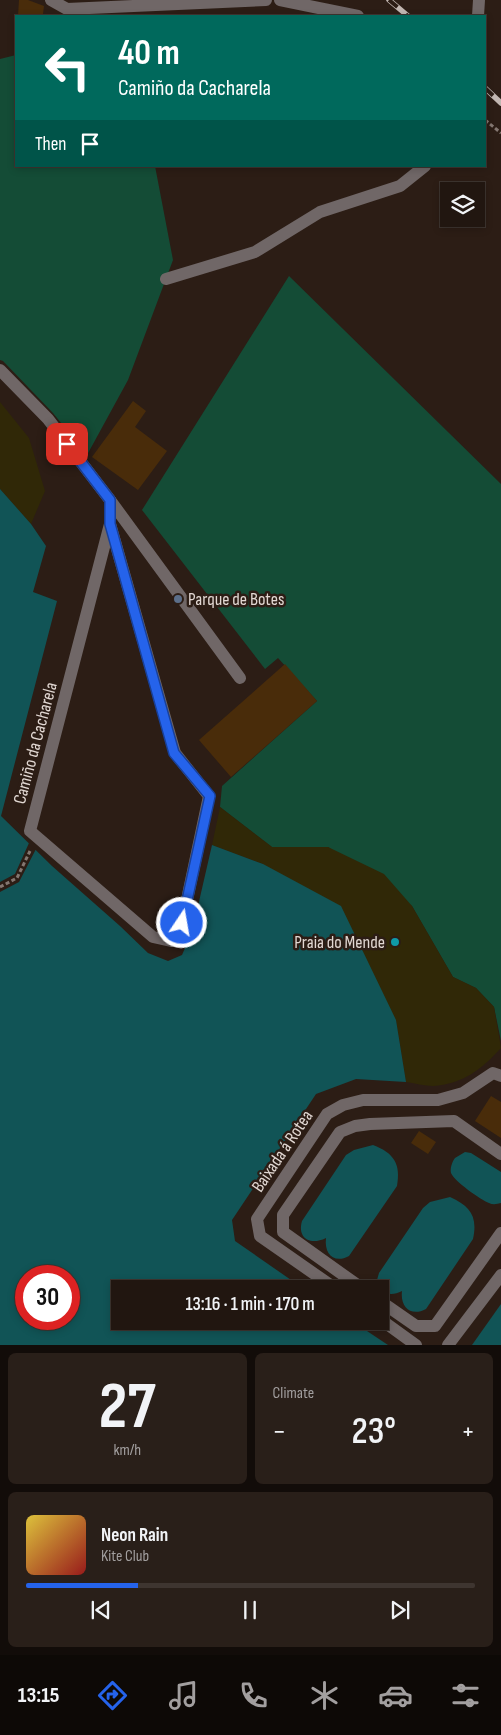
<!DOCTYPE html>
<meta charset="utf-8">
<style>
body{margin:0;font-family:"Sofia Sans Condensed",sans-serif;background:#291f19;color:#f1f3f6;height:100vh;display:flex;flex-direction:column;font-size:19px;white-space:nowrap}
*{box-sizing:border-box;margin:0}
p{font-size:16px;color:#a29f9f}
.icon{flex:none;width:28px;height:28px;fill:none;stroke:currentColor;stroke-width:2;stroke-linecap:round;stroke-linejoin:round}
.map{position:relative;height:1345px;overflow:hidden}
.panel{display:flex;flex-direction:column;gap:8px;padding:8px;background:#120c09;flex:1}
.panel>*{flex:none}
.hud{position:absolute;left:15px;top:15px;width:471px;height:152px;border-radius:0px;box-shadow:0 2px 8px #0003,0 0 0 1px #3e3530;background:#00695c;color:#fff;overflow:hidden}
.buttons{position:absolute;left:440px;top:182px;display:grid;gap:10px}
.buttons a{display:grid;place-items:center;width:45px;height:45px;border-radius:0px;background:#211610;box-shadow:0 2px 8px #0003,0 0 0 1px #3e3530;font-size:25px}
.speed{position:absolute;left:15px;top:1265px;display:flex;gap:10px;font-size:25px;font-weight:700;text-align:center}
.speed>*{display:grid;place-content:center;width:65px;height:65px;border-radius:50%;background:#211610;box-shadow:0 2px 8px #0003,0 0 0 1px #3e3530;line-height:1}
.speed .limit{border:8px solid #d22;background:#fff;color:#111}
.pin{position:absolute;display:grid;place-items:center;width:42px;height:42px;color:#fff;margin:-21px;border-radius:10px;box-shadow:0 2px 8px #0006}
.me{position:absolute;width:55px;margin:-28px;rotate:12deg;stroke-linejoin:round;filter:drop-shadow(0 0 4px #0008)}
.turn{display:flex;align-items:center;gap:18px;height:105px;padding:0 20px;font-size:22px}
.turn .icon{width:65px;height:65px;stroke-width:2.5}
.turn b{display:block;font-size:35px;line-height:42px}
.then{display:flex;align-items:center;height:48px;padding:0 20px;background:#0003;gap:10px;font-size:19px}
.big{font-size:38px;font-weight:600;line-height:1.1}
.panel .tile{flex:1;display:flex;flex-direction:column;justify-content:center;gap:8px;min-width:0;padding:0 18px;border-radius:8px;background:#291f19}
.panel .dial{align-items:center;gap:0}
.dial b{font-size:65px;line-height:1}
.song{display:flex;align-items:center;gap:15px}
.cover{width:60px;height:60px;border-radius:8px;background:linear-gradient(135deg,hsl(50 70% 55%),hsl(0 70% 35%))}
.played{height:5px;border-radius:2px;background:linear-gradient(90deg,#2563eb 25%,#3e3530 25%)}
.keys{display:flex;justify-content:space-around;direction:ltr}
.heat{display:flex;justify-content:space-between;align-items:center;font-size:28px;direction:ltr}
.panel .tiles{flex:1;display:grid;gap:8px;grid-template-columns:1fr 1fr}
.tile:last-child{grid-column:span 2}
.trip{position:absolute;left:111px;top:1280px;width:278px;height:50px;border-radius:0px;background:#211610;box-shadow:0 2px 8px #0003,0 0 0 1px #3e3530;font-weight:600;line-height:50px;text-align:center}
.dock{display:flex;height:80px;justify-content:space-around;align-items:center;background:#0d0906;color:#a29f9f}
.dock .icon{width:35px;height:35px}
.dock .selected{color:#2563eb}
.dock b{font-size:22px;color:#f1f3f6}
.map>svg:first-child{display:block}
.green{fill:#144c36}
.sand{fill:#302807}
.water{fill:#115456;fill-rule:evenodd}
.pier{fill:#2c1d15}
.building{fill:#492c0a}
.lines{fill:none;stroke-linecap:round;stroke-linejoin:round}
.path{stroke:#847771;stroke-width:3;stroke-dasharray:4 2.5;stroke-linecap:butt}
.minor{stroke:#706767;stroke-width:12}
.rail-casing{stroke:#c2b7b2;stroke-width:5.5}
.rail{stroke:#2c1d15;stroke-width:4;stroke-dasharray:11;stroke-linecap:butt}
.route-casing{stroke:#184099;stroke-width:12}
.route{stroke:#2563eb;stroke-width:9}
.service-dot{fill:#5c6f8a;stroke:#2c1d15;stroke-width:2}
.culture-dot{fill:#0f9aa8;stroke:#2c1d15;stroke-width:2}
.labels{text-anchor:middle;stroke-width:5;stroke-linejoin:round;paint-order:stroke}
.poi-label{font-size:18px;fill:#e2d8d3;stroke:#2c1d15;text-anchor:start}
.street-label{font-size:18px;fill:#e2d8d3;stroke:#2c1d15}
</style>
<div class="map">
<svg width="501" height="1345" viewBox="0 0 501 1345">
<rect width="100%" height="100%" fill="#2c1d15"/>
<g class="green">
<polygon points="16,55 16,166 155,166 173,260 128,380 87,455 53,413 3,361 0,360 0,59"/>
<polygon points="289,276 501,484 501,1041 494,1007 476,988 453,977 412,906 328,847 272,847 220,807 222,786 317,701 278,658 265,669 142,510"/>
</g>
<g class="sand">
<polygon points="0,402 29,438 45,491 31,524 0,489"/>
<path d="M 220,807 L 272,847 L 328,847 L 384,874 L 412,906 L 453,977 L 476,988 L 494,1007 L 501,1048 C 482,1069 463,1084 433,1086 C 425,1086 414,1083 406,1082 L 396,1020 L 263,864 L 212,845 Z"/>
</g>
<g class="water">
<path d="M 0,489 L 31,524 L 46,546 L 33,592 L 57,601 L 1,816 L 52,866 L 120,926 L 148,953 L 168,961 L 182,955 L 192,932 L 212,845 L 263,864 L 341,906 L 396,1020 L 406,1082 L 356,1079 L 316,1094 L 232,1220 L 235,1241 L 304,1289 L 120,1289 L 120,1321 L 352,1321 L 388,1345 L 0,1345 ZM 26,1276 L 69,1276 L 69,1319 L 26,1319 Z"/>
<path d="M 373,1145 C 394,1153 401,1164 397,1186 L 349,1256 C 334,1264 324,1254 326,1238 C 310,1246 297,1238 302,1221 L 346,1155 L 354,1150 Z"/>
<path d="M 465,1152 L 471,1153 L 501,1172 L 501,1203 C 497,1204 493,1205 489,1203 C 481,1200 454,1181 451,1173 C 450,1168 452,1162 455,1158 Z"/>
<path d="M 450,1197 C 470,1206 478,1216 473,1239 L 426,1309 C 411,1317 400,1307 402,1291 C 394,1295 387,1295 380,1290 L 377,1280 L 379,1273 L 423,1208 L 430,1202 Z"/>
<polygon points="501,1304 501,1345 472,1345"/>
</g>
<polygon class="pier" points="29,843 36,849 19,882 0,892 0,882 15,874"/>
<g class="building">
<polygon points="19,0 28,0 44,6 43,14 18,16"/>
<polygon points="133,401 146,411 135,427 167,451 138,490 92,457"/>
<polygon points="285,664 317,701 231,777 199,740"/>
<polygon points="491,1096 501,1102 501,1138 475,1121"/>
<polygon points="419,1131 436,1142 428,1154 411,1143"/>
</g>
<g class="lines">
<g class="path">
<polyline points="485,120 501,133"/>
<polyline points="0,887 17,878 30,851"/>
</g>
<g class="minor">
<polyline points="51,0 67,9 266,0"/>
<polyline points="280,0 358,16"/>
<polyline points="478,16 479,0"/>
<polyline points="166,279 255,252 320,212 400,186 425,166"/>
<polyline points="0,370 48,419 110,500 110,524 175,753 209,796 182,923 171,941 153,937 30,831 110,524"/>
<polyline points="110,500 240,678"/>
<polyline points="336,1289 260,1236 257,1219 327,1114 343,1105 363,1100 438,1100 463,1093 493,1073 501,1076"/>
<polyline points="363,1289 283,1232 283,1215 340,1132 355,1126 370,1124 454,1121 501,1154"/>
<polyline points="380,1301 416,1326 435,1326 501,1233"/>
<polyline points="380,1319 416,1345"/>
<polyline points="448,1345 501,1275"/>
</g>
<g class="rail-casing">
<g id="rail">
<polyline points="389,0 408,16"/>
<polyline points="485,88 501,103"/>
</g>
</g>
<use href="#rail" class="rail"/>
</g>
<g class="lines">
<g class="route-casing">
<polyline id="route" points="67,444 110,500 110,524 174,753 210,796 182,923"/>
</g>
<use href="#route" class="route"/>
</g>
<circle class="service-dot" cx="178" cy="599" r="5"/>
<circle class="culture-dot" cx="395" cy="942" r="5"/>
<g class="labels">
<g class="poi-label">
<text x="188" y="605">Parque de Botes</text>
<text x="385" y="948" text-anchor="end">Praia do Mende</text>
</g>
<g class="street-label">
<text transform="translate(35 743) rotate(-75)" y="6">Camiño da Cacharela</text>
<text transform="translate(282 1151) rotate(-56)" y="6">Baixada á Rotea</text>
</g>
</g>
</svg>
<div class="buttons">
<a><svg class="icon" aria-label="layers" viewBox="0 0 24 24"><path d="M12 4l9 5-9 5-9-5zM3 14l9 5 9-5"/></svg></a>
</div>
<div class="speed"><div class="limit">30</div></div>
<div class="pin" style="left:67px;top:444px;background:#d93025"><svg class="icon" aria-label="arrive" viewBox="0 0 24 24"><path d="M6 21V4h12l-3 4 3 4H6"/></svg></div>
<svg class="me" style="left:182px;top:923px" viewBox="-20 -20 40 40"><circle r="17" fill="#2563eb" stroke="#fff" stroke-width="3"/><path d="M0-11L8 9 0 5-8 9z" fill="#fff"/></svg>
<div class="trip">13:16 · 1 min · 170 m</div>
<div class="hud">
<div class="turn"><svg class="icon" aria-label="left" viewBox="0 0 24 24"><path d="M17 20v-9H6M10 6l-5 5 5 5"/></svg><div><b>40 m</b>Camiño da Cacharela</div></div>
<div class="then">Then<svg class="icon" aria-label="arrive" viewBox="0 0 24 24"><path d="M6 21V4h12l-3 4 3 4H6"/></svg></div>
</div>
</div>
<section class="panel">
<div class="tiles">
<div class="tile dial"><b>27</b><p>km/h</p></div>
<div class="tile"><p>Climate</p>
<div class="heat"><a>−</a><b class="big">23°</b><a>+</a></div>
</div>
<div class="tile">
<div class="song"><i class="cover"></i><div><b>Neon Rain</b><p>Kite Club</p></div></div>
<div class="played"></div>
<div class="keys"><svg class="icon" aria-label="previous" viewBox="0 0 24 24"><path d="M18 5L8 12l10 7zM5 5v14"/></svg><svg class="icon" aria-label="pause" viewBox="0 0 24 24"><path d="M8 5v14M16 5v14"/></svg><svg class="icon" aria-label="next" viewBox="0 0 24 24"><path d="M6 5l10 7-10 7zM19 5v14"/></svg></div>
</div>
</div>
</section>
<nav class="dock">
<b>13:15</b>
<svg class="icon selected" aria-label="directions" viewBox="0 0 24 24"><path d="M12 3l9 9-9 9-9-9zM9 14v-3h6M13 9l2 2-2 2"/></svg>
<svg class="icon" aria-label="music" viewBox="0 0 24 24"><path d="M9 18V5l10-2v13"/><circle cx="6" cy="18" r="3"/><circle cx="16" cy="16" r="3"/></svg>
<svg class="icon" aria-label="phone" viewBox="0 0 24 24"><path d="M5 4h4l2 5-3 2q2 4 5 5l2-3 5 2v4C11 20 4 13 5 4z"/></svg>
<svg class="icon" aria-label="climate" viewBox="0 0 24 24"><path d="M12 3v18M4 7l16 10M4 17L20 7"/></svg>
<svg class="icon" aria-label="car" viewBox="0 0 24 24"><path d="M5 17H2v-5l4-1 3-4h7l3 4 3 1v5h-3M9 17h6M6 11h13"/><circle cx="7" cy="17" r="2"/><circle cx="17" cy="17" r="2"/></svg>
<svg class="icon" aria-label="filters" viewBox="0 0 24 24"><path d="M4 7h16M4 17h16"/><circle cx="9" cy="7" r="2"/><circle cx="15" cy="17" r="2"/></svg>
</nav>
